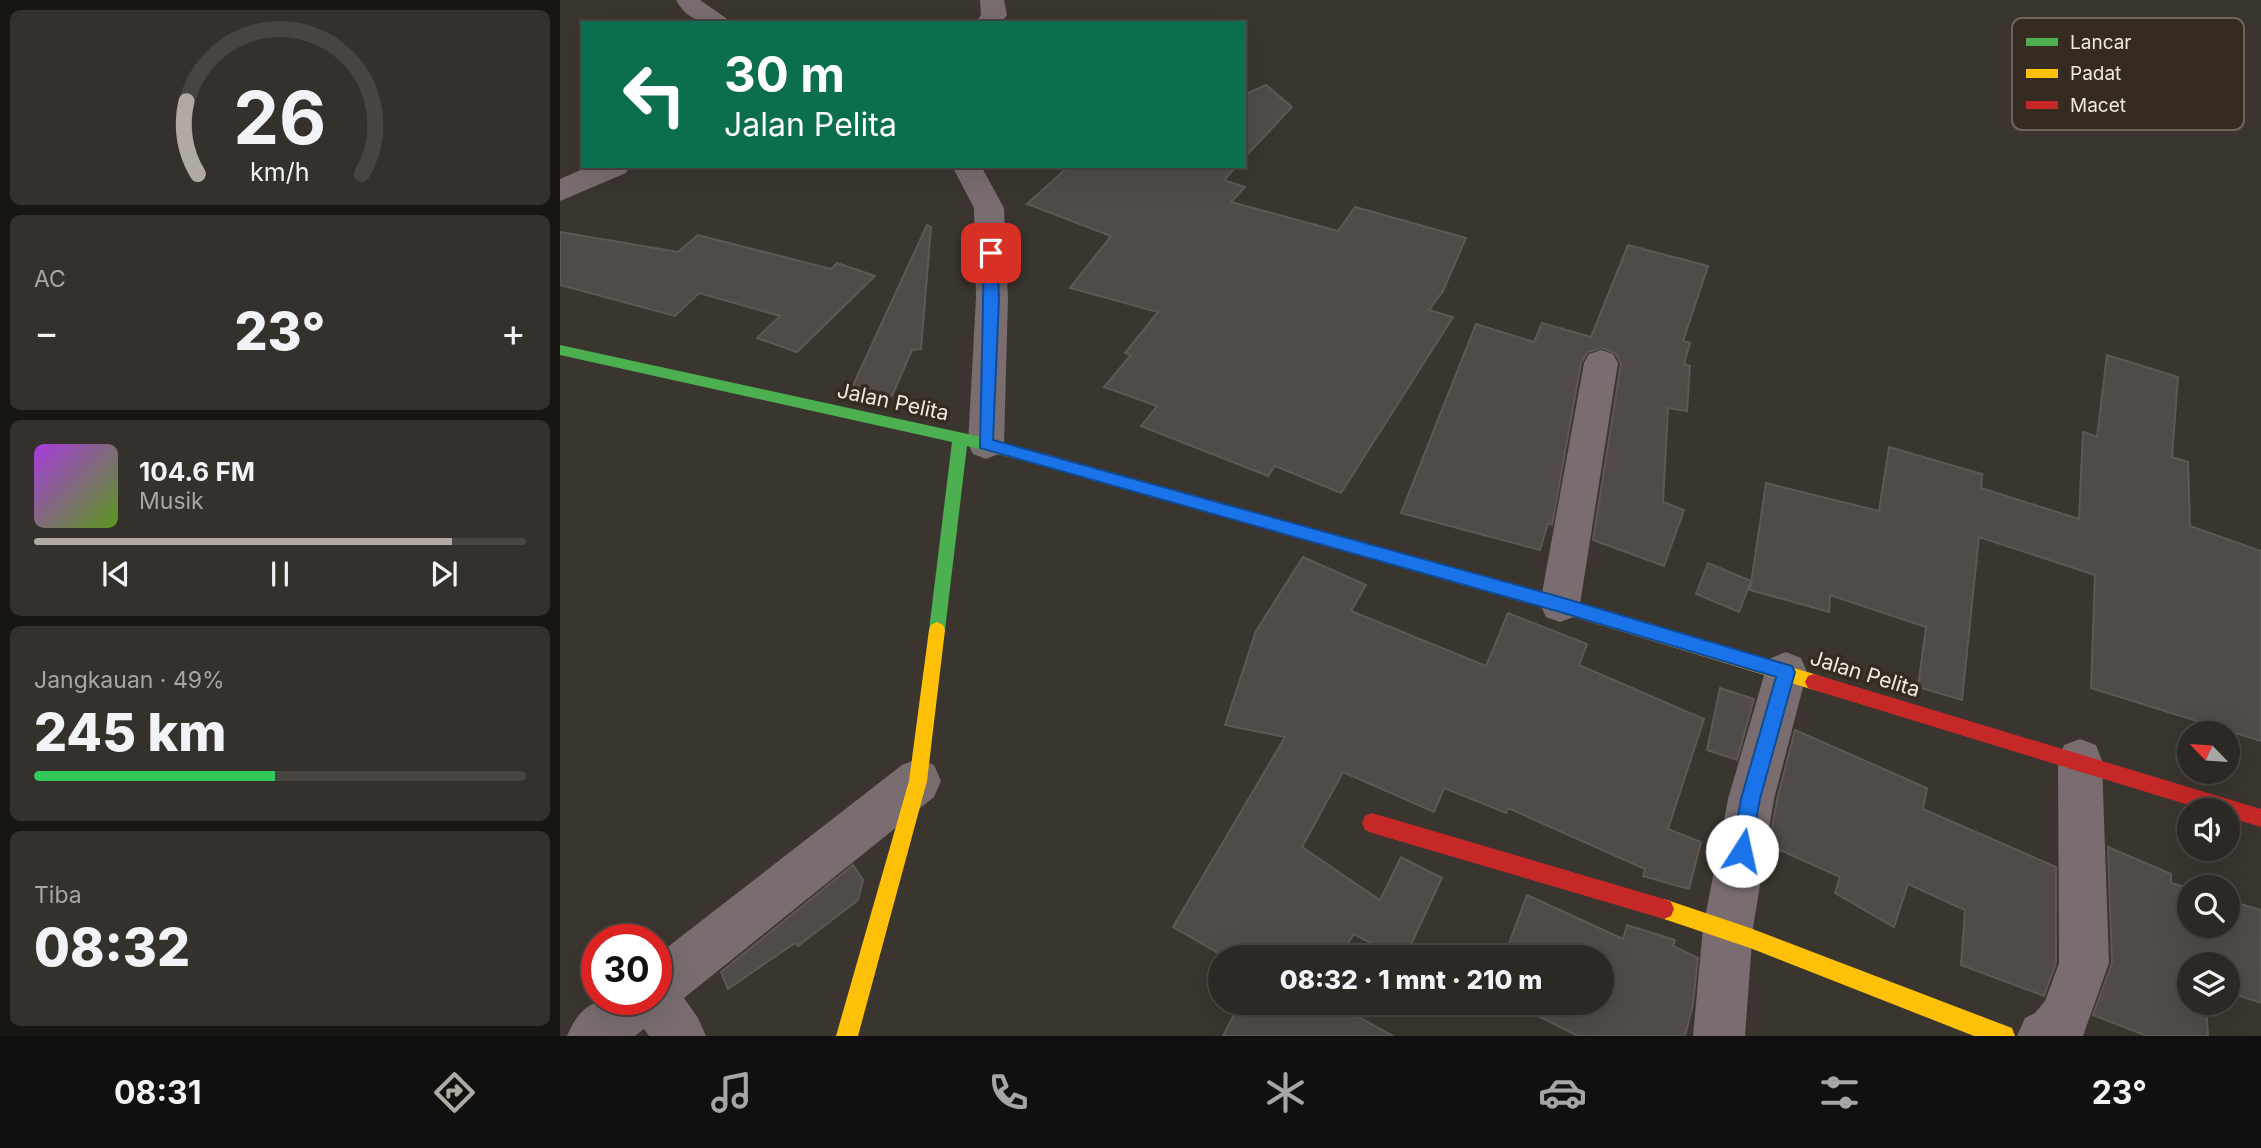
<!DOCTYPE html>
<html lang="id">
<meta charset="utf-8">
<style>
body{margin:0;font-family:Inter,sans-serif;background:#34302b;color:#f1f3f6;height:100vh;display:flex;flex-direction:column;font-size:26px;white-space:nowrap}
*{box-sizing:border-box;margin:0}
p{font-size:23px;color:#a6a6a6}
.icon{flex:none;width:38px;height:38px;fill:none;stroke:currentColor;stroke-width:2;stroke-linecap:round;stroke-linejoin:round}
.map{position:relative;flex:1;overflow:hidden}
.panel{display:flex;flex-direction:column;gap:10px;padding:10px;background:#181613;width:560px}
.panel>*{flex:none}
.banner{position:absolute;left:21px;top:21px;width:665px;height:147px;border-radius:0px;box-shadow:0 7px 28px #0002,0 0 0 2px #484441;background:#0b6e4f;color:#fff;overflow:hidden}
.needle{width:46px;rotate:295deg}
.fabs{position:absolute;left:1617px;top:721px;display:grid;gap:14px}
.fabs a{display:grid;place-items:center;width:63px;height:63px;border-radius:50%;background:#2c2823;box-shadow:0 7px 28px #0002,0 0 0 2px #484441;font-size:35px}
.speed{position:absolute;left:21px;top:924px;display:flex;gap:14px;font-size:35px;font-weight:700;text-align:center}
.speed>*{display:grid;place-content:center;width:91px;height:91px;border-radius:50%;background:#2c2823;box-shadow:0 7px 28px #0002,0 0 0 2px #484441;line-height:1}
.speed .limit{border:10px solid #d22;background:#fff;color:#111}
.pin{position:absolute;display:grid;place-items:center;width:60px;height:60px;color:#fff;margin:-30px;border-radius:14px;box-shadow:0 4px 10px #0006}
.me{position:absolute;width:77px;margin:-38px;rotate:10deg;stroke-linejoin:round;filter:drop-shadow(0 0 5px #0008)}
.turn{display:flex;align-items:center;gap:24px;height:147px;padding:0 28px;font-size:32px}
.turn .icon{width:91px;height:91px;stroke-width:2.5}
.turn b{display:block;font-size:49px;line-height:60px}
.big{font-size:52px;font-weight:800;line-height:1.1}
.panel .card{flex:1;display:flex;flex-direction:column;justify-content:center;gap:10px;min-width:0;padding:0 24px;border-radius:10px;background:#34302b}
.panel .dial{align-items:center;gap:0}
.dial svg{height:182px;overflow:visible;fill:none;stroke:#484441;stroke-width:7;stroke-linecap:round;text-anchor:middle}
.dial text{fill:#f1f3f6;stroke:none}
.song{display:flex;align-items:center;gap:21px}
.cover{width:84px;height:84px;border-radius:10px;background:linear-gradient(135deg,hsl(280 70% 55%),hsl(90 70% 35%))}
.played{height:7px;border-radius:4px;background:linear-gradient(90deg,#b1aaa3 85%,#484441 85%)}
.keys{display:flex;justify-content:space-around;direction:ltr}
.heat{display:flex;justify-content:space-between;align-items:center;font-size:38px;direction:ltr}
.charge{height:10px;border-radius:5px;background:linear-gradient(90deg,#34c759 49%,#484441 0)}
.trip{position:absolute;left:648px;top:945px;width:406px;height:70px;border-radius:35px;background:#2c2823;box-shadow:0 7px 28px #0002,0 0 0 2px #484441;font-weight:800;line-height:70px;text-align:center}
.tabs{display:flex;height:112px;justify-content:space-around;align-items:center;background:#12100e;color:#a6a6a6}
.tabs .icon{width:49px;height:49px}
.tabs .current{color:#b1aaa3}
.tabs b{font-size:32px;color:#f1f3f6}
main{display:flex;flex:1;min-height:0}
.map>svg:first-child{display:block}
.building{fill:#514b47;stroke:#5e5854;stroke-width:2}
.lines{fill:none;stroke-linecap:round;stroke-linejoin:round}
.street{fill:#796d6f;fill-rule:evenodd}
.fast{fill:#4caf50;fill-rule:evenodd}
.slow{fill:#ffc107;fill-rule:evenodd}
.jam{fill:#c62828;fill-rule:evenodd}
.route{fill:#1a73e8;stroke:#114b97;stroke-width:2}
.labels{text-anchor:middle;stroke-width:7;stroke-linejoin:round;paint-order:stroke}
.street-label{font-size:21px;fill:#f0e9e2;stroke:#352b20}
.key{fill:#352b20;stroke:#6d645a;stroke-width:2}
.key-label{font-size:19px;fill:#f0e9e2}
</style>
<main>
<section class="panel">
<div class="card dial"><svg viewBox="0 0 100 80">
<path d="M14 69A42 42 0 1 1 86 69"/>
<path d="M14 69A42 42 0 0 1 9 37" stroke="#b1aaa3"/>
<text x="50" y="56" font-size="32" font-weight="700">26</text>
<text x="50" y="72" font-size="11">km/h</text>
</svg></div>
<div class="card"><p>AC</p>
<div class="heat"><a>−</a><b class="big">23°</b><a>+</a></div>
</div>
<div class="card">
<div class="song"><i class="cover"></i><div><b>104.6 FM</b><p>Musik</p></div></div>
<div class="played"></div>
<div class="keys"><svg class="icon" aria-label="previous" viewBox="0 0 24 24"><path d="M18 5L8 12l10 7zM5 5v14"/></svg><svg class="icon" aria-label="pause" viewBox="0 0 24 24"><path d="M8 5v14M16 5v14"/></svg><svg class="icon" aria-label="next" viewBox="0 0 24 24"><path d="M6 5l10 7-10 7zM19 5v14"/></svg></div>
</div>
<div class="card"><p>Jangkauan · 49%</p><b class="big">245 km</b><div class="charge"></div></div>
<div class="card"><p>Tiba</p><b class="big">08:32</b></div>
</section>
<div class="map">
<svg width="1701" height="1036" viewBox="0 0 1701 1036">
<rect width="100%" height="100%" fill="#3b352f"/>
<g class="building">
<polygon points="706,85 732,107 684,158 684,95"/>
<polygon points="509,166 677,166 664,180 685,187 671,202 778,231 795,207 906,238 883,291 869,310 893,317 781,493 715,466 708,476 581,426 597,406 544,387 571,355 565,353 598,312 510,288 551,236 467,204"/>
<polygon points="367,225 371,227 361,349 352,350 332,396 289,394"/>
<polygon points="0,232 118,252 138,235 271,269 277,263 315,276 237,352 197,338 220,316 139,293 115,316 0,285"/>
<polygon points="1068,245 1148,266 1123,341 1130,343 1124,364 1130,366 1127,411 1108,408 1103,502 1124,510 1104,566 1033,540 1061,363 1055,353 1042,348 1028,352 1021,363 992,525 988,523 980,550 841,513 916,324 974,342 982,323 1031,337"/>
<polygon points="1547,355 1618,377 1612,457 1628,462 1630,526 1701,551 1701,741 1531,688 1535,575 1419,537 1402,700 1358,687 1366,627 1270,595 1269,612 1190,590 1206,483 1319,511 1329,447 1422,474 1421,488 1519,519 1523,432 1537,437"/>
<polygon points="743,557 806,585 791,611 926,666 948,613 1027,644 1019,665 1144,719 1108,829 1141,842 1129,889 1083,876 1085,869 948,808 946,813 884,788 874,812 783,772 742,847 820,900 841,857 882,878 845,957 836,957 794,934 779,957 665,957 613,927 725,737 665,725 696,631"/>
<polygon points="1148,563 1191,581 1179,612 1136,594"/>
<polygon points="1160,688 1194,699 1177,760 1147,750"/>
<polygon points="1235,730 1367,788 1363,809 1496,867 1496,963 1484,996 1401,965 1405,910 1348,884 1334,927 1275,893 1280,877 1209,845 1217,800"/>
<polygon points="1548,847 1611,874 1611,883 1629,888 1629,926 1668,926 1668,900 1701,910 1701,1003 1668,992 1668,964 1629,964 1629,1003 1646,1003 1648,1036 1587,1036 1533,1015 1552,963"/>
<polygon points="293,865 303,880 298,900 238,946 235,943 168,989 161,972"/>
<polygon points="967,895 1063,939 1067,925 1115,940 1113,946 1138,958 1133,1004 1125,1036 1018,1036 952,1003 1041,1003 1041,957 944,957"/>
<polygon points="680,1003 774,1003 833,1036 663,1036"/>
</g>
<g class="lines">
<g class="street">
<path d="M 116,0 L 140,0 L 173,23 C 148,23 129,24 116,0 Z"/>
<polygon points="420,0 444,0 447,15 441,23 415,23 421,15"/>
<polygon points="30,166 70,166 66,173 0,201 0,179"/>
<polygon points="392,166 421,166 444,208 448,298 444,444 439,454 426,459 413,454 408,444 416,298 414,208"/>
<polygon points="1041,350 1053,354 1058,363 1020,604 1014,617 1000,622 986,617 980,604 1024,363 1029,354"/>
<polygon points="1226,652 1241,658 1247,672 1214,799 1193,928 1185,1036 1133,1036 1143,928 1168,799 1205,672 1211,658"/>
<polygon points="1520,739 1536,745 1542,761 1549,963 1523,1036 1457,1036 1465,1018 1475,1013 1485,1001 1499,963 1498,761 1504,745"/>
<path d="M 358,759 L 374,765 L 381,781 L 374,797 L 124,998 L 138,1018 L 146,1036 L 89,1036 L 84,1029 L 75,1036 L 7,1036 C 26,990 54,999 96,999 L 96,956 L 342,765 Z"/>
</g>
<polygon class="fast" points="0,345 426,438 527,466 532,468 535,472 532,476 527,478 407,446 385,630 383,635 377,638 371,635 369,630 392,442 0,355"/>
<g class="slow">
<polygon points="932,578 1254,674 1260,676 1263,682 1260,688 1254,690 932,592 926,590 924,585 926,580"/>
<polygon points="377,622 383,625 385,630 367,781 298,1036 276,1036 349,781 369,630 371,625"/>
<polygon points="1104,899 1190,928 1444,1025 1452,1028 1455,1036 1414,1036 1190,948 1104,919 1097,916 1094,909 1097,902"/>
</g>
<g class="jam">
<polygon points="527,466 932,578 938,580 940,585 938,590 932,592 527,478 522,476 519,472 522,468"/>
<polygon points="1254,674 1701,809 1701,827 1668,817 1668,810 1645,810 1254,690 1248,688 1245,682 1248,676"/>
<polygon points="812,813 1104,899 1111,902 1114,909 1111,916 1104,919 812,833 805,830 802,823 805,816"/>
</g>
</g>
<polygon class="route" points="431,248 437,253 439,298 433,440 1000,597 1232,666 1235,672 1200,799 1189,858 1182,861 1175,858 1172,851 1181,799 1216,677 1000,612 420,448 424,253"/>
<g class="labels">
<g class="street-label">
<text transform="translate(333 402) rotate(12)" y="7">Jalan Pelita</text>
<text transform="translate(1305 674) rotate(17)" y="7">Jalan Pelita</text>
</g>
</g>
<rect x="1452" y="18" width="232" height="112" rx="10" class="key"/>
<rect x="1466" y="38" width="32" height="8" fill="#4caf50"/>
<rect x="1466" y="69" width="32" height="9" fill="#ffc107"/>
<rect x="1466" y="101" width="32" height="8" fill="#c62828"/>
<g class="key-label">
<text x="1510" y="49">Lancar</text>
<text x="1510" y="80">Padat</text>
<text x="1510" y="112">Macet</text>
</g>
</svg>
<div class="fabs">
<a><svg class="needle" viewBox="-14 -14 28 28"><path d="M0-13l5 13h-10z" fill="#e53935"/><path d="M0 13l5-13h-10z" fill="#a6a6a6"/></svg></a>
<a><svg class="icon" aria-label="sound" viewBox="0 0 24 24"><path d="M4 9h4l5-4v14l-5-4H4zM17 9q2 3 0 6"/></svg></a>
<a><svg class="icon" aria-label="search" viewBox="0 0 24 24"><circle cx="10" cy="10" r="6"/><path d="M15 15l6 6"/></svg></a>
<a><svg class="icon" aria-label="layers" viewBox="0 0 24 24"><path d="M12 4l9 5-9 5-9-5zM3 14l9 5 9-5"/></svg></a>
</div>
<div class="speed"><div class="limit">30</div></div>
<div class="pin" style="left:431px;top:253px;background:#d93025"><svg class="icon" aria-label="arrive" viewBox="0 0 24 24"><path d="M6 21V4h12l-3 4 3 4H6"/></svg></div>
<svg class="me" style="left:1182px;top:851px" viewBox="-20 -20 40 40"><circle r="19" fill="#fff"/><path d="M0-13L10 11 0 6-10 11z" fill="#1a73e8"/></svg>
<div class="trip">08:32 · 1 mnt · 210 m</div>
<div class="banner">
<div class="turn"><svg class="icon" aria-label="left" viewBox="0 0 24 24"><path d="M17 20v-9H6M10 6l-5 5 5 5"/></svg><div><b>30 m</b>Jalan Pelita</div></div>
</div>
</div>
</main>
<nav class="tabs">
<b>08:31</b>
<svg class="icon current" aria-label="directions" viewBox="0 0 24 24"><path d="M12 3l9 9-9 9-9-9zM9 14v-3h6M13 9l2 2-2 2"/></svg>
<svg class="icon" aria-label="music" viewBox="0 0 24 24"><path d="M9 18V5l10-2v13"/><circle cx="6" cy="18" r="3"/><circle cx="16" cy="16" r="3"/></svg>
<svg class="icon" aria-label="phone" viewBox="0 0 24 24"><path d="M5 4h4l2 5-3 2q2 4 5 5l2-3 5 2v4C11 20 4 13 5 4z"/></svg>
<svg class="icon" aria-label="climate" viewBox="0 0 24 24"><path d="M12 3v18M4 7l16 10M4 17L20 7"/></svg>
<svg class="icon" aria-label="car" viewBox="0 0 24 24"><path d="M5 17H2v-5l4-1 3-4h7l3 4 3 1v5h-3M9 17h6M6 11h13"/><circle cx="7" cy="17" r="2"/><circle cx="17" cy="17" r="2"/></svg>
<svg class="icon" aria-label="filters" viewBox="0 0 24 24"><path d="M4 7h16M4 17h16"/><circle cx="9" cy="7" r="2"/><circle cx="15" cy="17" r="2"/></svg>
<b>23°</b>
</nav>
